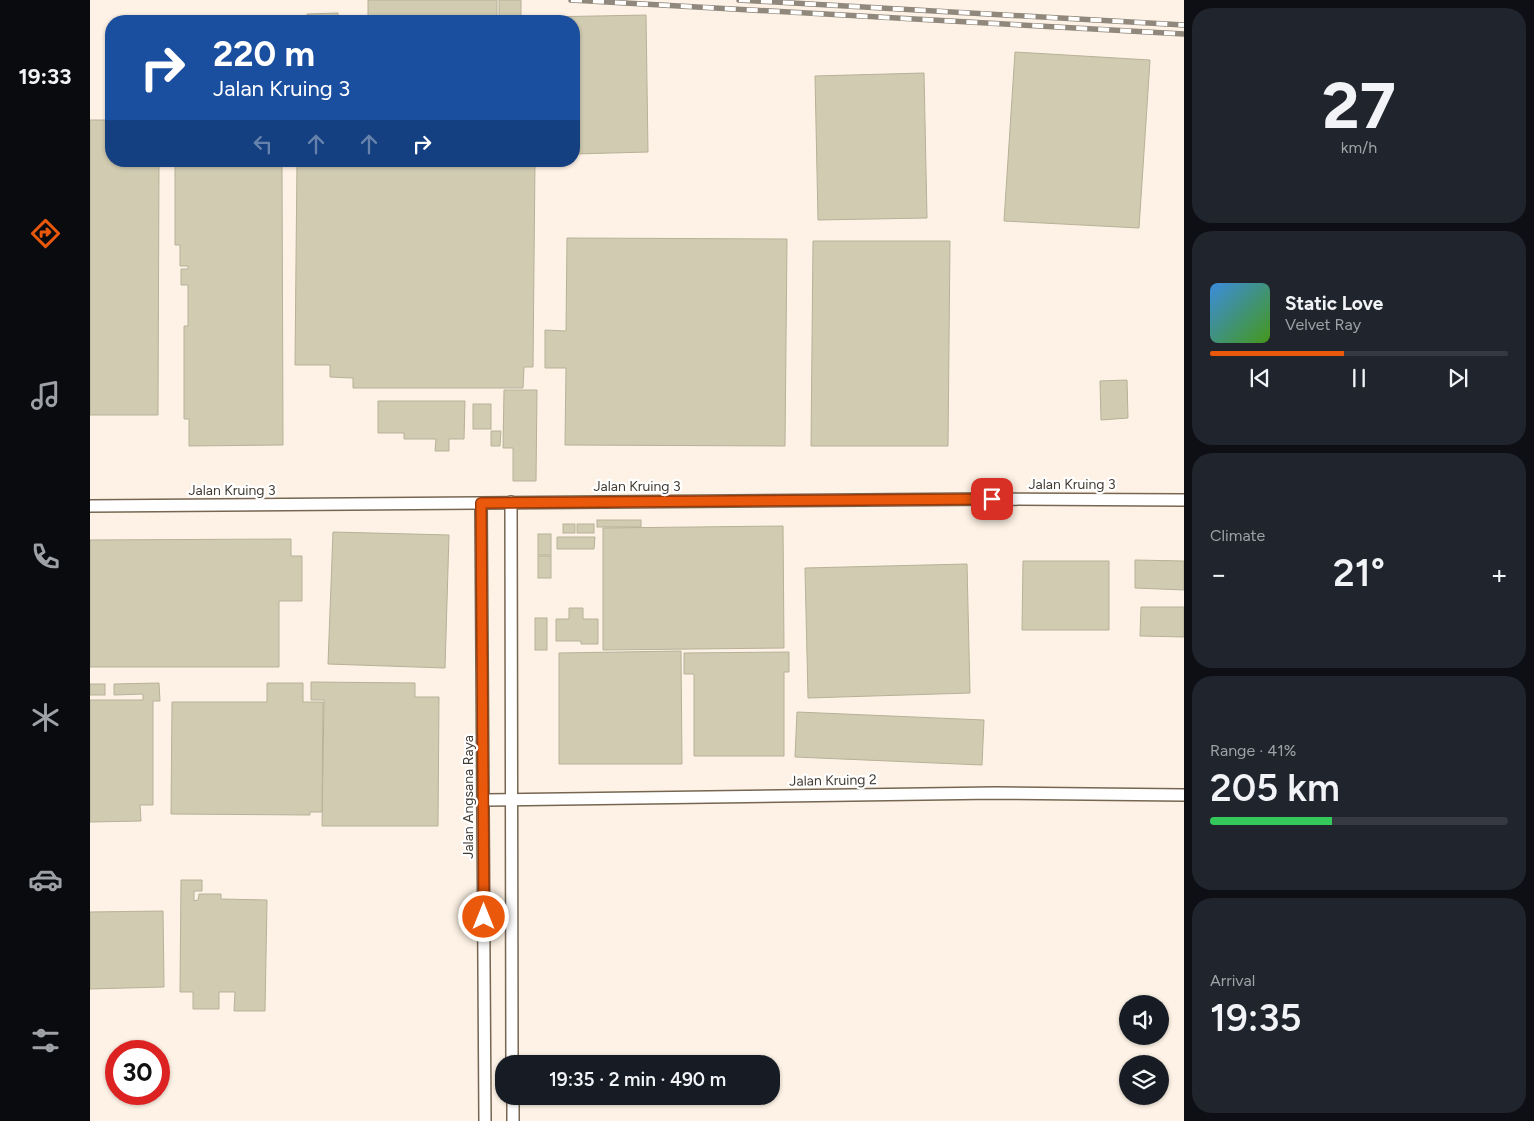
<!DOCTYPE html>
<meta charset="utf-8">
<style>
body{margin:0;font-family:Figtree,sans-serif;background:#20242c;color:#f1f3f6;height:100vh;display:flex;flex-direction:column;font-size:19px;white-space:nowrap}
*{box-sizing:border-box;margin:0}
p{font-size:16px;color:#9ea1a6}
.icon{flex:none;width:28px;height:28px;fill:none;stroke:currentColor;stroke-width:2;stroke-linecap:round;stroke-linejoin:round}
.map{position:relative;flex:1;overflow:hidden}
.drawer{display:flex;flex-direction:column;gap:8px;padding:8px;background:#0d0f14;width:350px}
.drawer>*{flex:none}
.hud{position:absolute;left:15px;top:15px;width:475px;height:152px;border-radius:20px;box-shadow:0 1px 4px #0004;background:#1a4fa0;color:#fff;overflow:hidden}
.controls{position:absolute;left:1029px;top:995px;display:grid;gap:10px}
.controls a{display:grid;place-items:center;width:50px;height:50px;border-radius:50%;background:#171b24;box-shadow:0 1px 4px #0004;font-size:25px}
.speed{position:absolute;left:15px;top:1040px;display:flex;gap:10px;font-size:25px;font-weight:700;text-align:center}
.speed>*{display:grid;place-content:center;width:65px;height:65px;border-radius:50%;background:#171b24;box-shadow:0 1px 4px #0004;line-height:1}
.speed .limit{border:8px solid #d22;background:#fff;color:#111}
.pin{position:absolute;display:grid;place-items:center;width:42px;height:42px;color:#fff;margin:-21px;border-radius:10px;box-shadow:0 2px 8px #0006}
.me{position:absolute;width:55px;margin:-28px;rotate:0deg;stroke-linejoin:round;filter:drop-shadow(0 0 4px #0008)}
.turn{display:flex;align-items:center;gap:18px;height:105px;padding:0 25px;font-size:22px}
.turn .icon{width:65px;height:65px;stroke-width:2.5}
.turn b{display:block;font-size:35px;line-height:42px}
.lanes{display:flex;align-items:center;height:48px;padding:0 25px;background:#0003;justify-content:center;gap:25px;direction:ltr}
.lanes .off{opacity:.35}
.big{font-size:38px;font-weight:600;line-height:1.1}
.drawer .tile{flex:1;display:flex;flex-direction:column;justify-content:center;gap:8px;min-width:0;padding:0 18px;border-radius:20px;background:#20242c}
.drawer .dial{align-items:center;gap:0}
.dial b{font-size:65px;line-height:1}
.song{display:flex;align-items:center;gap:15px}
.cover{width:60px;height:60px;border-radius:8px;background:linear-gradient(135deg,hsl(210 70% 55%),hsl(100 70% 35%))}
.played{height:5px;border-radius:2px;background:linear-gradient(90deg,#ea580c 45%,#363941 45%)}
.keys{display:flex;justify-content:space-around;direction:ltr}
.heat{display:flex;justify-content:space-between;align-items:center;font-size:28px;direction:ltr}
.charge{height:8px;border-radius:4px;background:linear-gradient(90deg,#34c759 41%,#363941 0)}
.trip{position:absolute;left:405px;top:1055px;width:285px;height:50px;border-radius:20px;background:#171b24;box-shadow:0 1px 4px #0004;font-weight:600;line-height:50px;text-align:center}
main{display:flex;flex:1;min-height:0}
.tabs{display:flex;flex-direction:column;width:90px;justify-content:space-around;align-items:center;background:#090b0e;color:#9ea1a6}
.tabs .icon{width:35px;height:35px}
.tabs .active{color:#ea580c}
.tabs b{font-size:22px;color:#f1f3f6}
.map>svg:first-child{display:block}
.building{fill:#d0cbb1;stroke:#b7b198}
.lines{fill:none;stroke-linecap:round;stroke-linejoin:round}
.minor-casing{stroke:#766652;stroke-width:14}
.minor{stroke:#fff;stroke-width:11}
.rail-casing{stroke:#91887d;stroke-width:5.5}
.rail{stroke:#fff;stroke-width:4;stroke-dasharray:11;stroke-linecap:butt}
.route-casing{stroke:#983908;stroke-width:12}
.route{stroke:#ea580c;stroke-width:9}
.labels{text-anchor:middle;stroke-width:4.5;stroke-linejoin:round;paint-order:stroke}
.street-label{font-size:14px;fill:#433c33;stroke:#fff}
</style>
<main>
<nav class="tabs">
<b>19:33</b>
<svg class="icon active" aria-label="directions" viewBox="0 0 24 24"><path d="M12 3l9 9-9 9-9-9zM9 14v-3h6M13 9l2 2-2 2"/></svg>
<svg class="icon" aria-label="music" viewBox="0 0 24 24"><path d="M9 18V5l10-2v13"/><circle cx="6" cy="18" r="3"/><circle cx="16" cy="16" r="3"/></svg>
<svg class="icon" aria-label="phone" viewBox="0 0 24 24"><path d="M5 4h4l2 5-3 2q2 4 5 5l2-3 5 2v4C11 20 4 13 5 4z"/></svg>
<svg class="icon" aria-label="climate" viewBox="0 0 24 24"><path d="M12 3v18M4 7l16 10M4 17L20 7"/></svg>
<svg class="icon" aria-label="car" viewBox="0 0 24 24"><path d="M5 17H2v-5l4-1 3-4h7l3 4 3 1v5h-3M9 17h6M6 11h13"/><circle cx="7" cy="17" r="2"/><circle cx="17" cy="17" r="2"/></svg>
<svg class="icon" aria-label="filters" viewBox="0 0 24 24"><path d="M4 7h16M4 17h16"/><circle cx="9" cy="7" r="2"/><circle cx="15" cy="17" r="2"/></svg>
</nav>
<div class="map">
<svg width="1094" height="1121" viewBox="0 0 1094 1121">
<rect width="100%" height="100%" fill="#fdf2e5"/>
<g class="building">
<rect x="278" y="0" width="129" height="21"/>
<rect x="409" y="0" width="22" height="18"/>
<polygon points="248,13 248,21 217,21 217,14"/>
<polygon points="556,15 558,152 484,154 484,21 455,21 455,17"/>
<polygon points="925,52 1060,60 1049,228 914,221"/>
<polygon points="834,73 837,218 728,220 725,76"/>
<polygon points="0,120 21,120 21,161 69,161 68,415 0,415"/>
<polygon points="85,161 192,161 193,445 99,446 99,419 94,419 94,326 98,326 98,285 91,285 91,269 98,269 98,266 90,266 90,245 85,245"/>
<polygon points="207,161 445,161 443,367 434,367 433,388 263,388 263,378 240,377 240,365 205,365"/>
<polygon points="477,238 697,239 695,446 475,445 476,368 455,368 455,330 476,331"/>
<polygon points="723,241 860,241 858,446 721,446"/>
<polygon points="1037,380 1038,418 1011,420 1010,381"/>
<polygon points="414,390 447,390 446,481 423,481 423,448 413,448"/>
<polygon points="288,401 375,401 374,439 359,439 359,451 345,451 346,439 314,439 314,433 288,433"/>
<rect x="383" y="404" width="18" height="25"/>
<polygon points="401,431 411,431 410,446 401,446"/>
<rect x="507" y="520" width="44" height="7"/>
<rect x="473" y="524" width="12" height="9"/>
<rect x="487" y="524" width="17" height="9"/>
<polygon points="693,526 694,648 513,650 513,528"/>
<polygon points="243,532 359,535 355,668 238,664"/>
<rect x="448" y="534" width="13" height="21"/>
<polygon points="467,537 505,537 504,549 467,549"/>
<polygon points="201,539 201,556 212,556 212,601 189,601 189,667 0,667 0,540"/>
<rect x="448" y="556" width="13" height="22"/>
<polygon points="1045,560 1094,561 1094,590 1045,588"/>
<polygon points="933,561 1019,561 1019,630 932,630"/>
<polygon points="877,564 880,693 718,698 715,568"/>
<polygon points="1051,607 1094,607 1094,637 1050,636"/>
<polygon points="479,608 493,608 493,619 508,619 508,644 491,644 491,641 466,641 466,619 479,619"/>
<rect x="445" y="618" width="12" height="32"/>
<polygon points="591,651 592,764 469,764 469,653"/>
<polygon points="699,652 699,672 694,672 694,756 604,756 604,674 594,674 594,653"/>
<polygon points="221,682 325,683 325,697 349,697 348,826 232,826 234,700 221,700"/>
<polygon points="69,683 70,701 63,701 63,805 50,805 51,821 0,822 0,700 53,700 53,694 24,695 24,684"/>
<polygon points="177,683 213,683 213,702 233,702 232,812 220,812 220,815 81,814 82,702 177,702"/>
<rect x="0" y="684" width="15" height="11"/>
<polygon points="707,712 894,720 892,765 705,757"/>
<polygon points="91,880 112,880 112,891 104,891 104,901 108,900 109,894 131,894 131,899 177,900 175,1011 144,1011 145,992 129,992 129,1009 103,1009 103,992 90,992"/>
<polygon points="73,911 74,987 0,989 0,912"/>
</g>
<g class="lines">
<g class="minor-casing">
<g id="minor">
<polyline points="421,502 422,1064"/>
<polyline points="391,503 395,1121"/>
<polyline points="0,506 902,499 1094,500"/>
<polyline points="393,800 906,793 1094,795"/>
<polyline points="423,1096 423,1121"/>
</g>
</g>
<use href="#minor" class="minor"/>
<g class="rail-casing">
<g id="rail">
<polyline points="481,0 1094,34"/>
<polyline points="649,0 1094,25"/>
</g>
</g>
<use href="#rail" class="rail"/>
</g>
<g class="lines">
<g class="route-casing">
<polyline id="route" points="394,917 391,503 902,499"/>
</g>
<use href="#route" class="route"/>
</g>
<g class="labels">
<g class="street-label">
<text x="982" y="489">Jalan Kruing 3</text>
<text x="547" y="491">Jalan Kruing 3</text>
<text x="142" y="495">Jalan Kruing 3</text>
<text transform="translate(743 780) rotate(-1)" y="5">Jalan Kruing 2</text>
<text transform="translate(378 797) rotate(-90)" y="5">Jalan Angsana Raya</text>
</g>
</g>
</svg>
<div class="controls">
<a><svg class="icon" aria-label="sound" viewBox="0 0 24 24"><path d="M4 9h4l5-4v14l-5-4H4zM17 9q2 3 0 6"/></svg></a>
<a><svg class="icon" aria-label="layers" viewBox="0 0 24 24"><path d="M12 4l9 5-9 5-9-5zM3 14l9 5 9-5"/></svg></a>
</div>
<div class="speed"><div class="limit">30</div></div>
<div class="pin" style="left:902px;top:499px;background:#d93025"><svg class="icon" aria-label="arrive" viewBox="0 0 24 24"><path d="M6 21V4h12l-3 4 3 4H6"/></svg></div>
<svg class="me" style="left:394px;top:917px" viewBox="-20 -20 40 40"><circle r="17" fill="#ea580c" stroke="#fff" stroke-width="3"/><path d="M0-11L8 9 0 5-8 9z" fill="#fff"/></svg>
<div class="trip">19:35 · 2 min · 490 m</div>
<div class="hud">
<div class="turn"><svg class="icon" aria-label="right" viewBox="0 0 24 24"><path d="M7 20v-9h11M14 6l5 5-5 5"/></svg><div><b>220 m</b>Jalan Kruing 3</div></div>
<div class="lanes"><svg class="icon off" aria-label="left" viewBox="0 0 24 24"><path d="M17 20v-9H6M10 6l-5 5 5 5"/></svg><svg class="icon off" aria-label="ahead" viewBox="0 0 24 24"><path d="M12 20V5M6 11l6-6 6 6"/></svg><svg class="icon off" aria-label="ahead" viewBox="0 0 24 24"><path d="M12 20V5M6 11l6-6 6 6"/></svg><svg class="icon" aria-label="right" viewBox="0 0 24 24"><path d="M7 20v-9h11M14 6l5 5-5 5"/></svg></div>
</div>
</div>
<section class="drawer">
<div class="tile dial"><b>27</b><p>km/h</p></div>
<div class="tile">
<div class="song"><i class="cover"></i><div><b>Static Love</b><p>Velvet Ray</p></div></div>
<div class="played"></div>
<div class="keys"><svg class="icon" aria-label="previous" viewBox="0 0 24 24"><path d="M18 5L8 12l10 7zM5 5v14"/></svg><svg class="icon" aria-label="pause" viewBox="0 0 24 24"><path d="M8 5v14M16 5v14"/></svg><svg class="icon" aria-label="next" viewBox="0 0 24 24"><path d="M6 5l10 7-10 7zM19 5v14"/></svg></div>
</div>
<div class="tile"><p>Climate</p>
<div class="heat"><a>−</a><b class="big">21°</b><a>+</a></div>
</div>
<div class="tile"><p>Range · 41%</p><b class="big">205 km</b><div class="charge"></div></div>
<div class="tile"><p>Arrival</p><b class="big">19:35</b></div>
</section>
</main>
